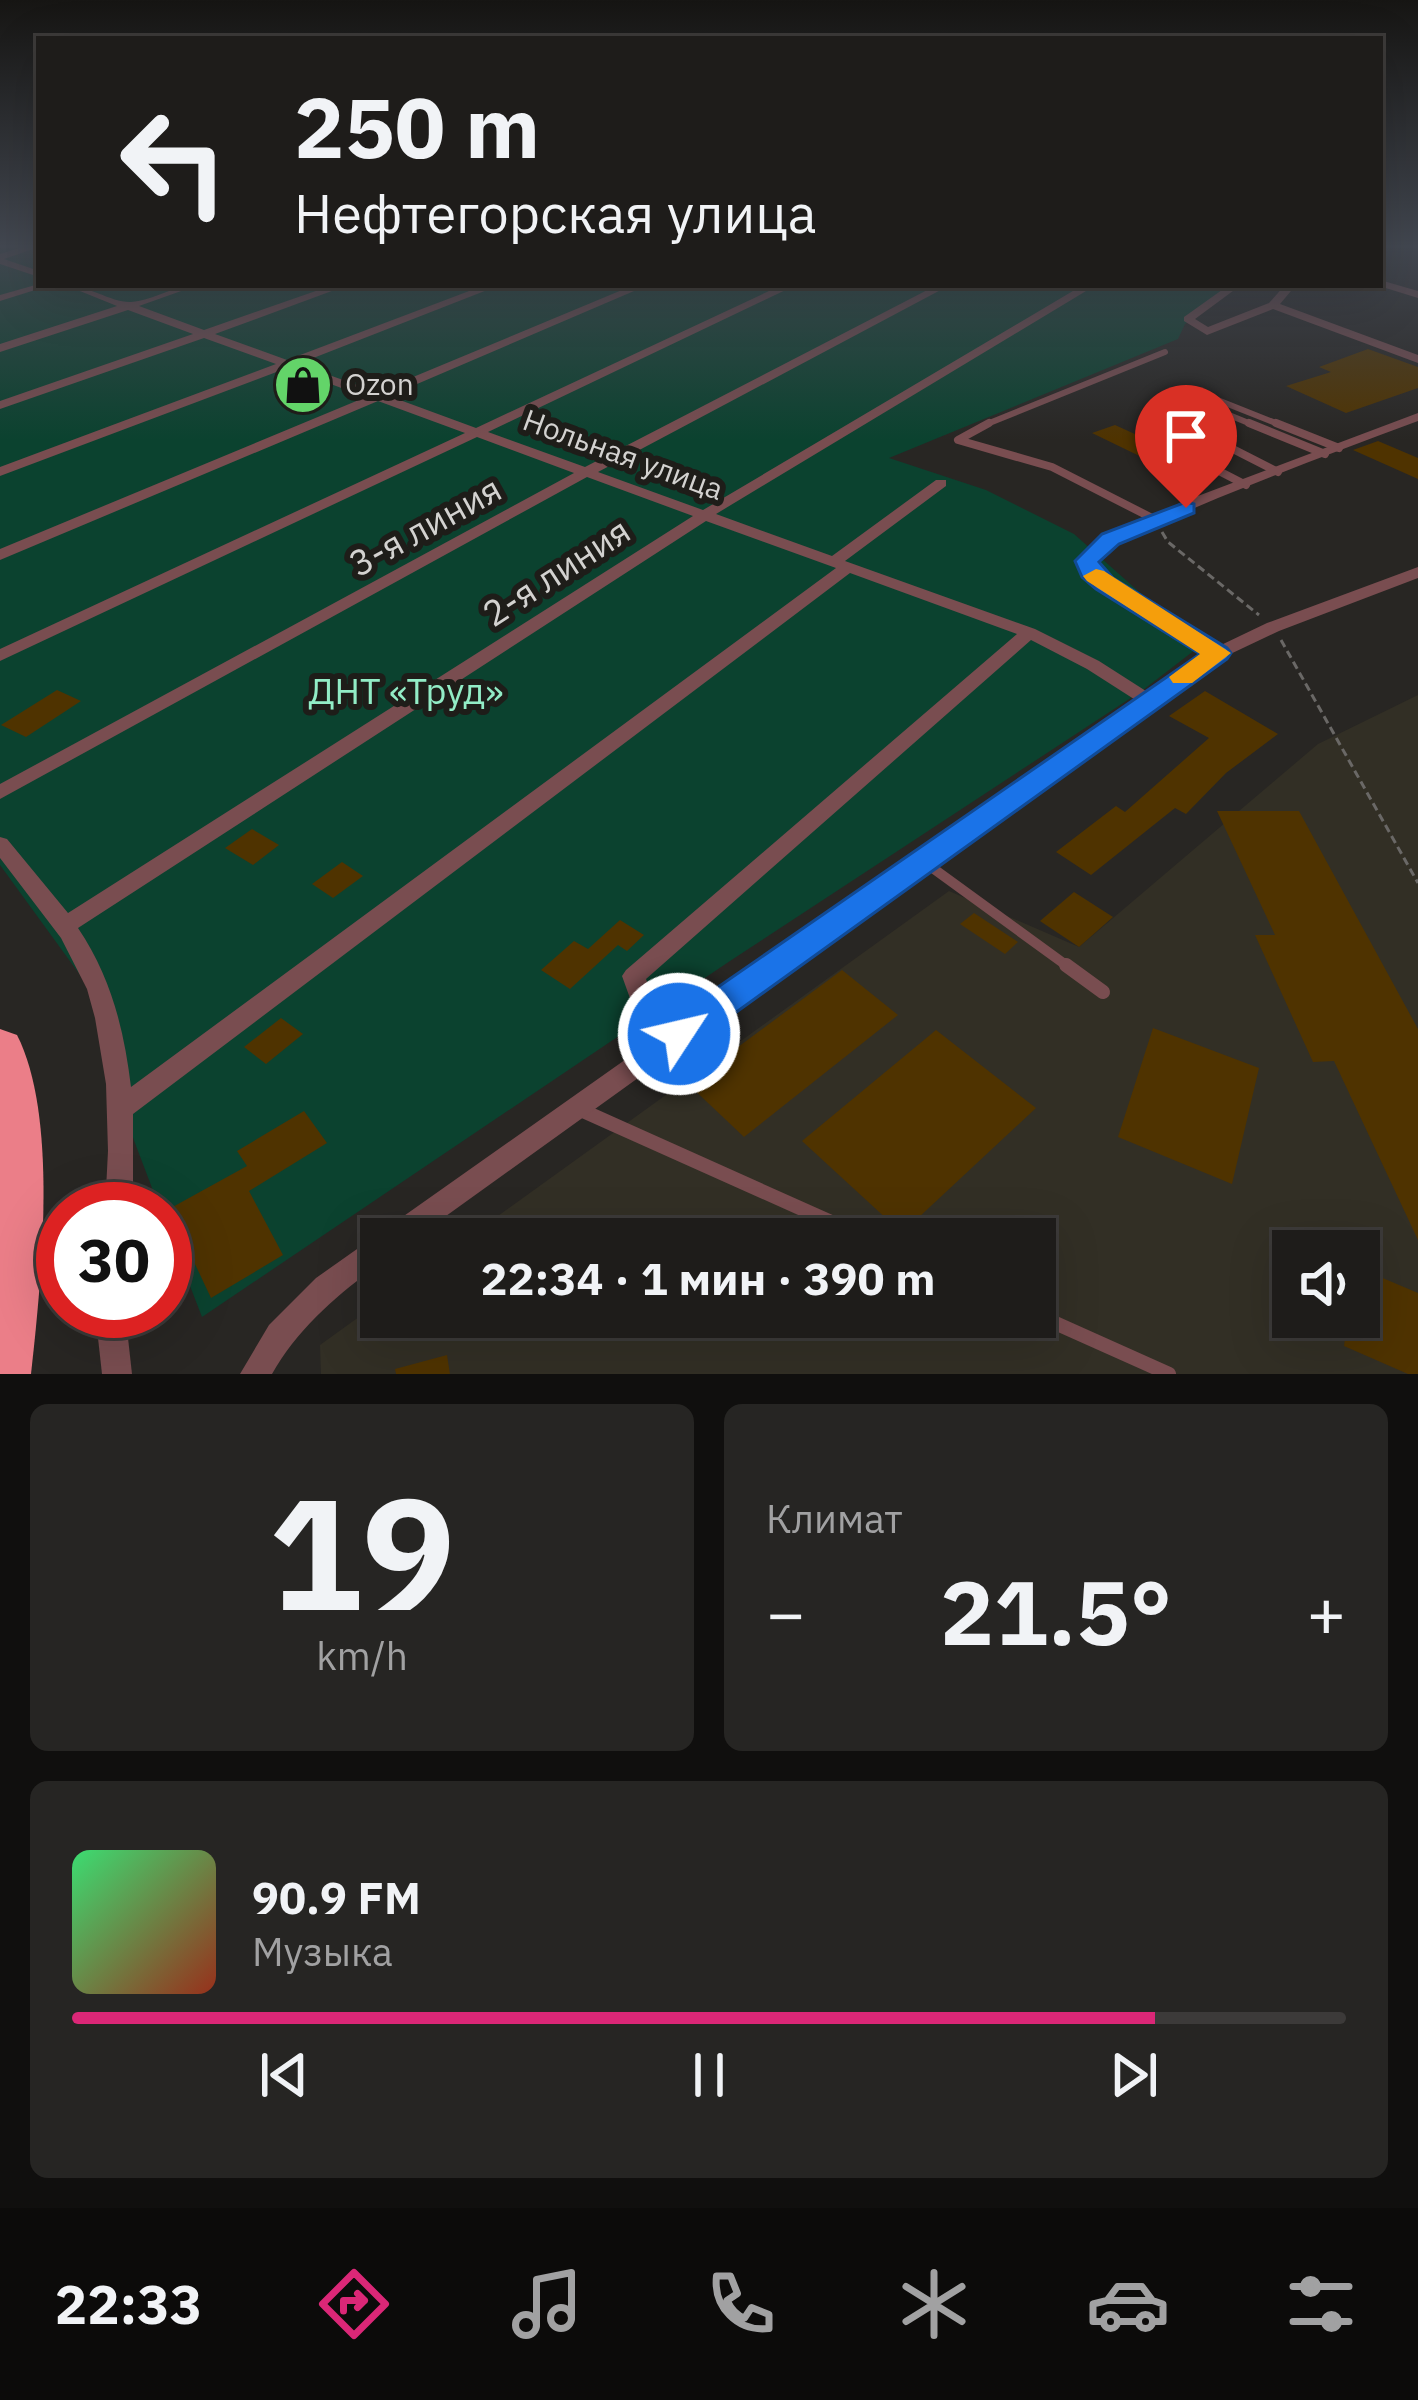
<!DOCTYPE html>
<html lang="ru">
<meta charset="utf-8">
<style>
body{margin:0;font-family:"IBM Plex Sans",sans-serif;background:#262523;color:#f1f3f6;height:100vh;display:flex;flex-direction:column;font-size:45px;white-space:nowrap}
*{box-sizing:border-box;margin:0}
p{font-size:39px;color:#a1a1a2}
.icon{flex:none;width:66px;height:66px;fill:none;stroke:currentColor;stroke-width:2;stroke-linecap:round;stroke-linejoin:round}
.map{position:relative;height:1374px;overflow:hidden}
.side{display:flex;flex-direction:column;gap:30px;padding:30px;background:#100f0e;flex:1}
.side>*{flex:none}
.banner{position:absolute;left:36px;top:36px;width:1347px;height:252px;border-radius:0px;box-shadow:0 12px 48px #0002,0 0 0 3px #3c3a39;background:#1e1c1a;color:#f1f3f6;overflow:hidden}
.tools{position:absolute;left:1272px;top:1230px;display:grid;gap:24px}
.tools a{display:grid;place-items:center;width:108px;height:108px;border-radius:0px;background:#1e1c1a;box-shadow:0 12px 48px #0002,0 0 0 3px #3c3a39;font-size:60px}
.speed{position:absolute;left:36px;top:1182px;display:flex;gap:24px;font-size:60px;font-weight:700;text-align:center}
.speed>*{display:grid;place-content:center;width:156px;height:156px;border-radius:50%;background:#1e1c1a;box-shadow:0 12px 48px #0002,0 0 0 3px #3c3a39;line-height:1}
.speed .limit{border:18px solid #d22;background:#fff;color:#111}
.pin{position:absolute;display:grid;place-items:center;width:102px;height:102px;color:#fff;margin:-123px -51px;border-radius:50% 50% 50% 0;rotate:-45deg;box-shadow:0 0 12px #0007}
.pin .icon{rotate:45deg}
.me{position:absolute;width:132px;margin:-66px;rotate:55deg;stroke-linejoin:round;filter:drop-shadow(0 0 9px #0008)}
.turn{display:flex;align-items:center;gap:42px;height:252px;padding:0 60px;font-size:54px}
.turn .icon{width:156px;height:156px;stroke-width:2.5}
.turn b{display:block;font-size:84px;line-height:102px}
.big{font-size:90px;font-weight:800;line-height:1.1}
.side .widget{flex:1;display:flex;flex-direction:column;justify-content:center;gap:18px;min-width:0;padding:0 42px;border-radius:18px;background:#262523}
.side .dial{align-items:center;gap:0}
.dial b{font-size:156px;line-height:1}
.song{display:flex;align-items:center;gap:36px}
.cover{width:144px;height:144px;border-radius:18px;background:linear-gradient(135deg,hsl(140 70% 55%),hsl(10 70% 35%))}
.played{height:12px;border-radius:6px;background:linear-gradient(90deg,#db2777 85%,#3c3a39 85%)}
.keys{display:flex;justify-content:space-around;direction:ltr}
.heat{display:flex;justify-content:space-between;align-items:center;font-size:66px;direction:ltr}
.side .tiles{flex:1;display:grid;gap:30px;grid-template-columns:1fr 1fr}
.widget:last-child{grid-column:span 2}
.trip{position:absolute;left:360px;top:1218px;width:696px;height:120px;border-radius:0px;background:#1e1c1a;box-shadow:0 12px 48px #0002,0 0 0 3px #3c3a39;font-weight:800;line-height:120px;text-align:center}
.tab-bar{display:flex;height:192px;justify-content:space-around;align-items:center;background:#0c0b0a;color:#a1a1a2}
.tab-bar .icon{width:84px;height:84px}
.tab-bar .on{color:#db2777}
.tab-bar b{font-size:54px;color:#f1f3f6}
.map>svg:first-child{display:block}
.built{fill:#322f25;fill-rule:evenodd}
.green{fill:#0b422f}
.building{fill:#4f3300}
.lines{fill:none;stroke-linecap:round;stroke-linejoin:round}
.path{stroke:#6a6866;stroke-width:3;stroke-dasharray:8 4.5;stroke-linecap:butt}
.lane-far3{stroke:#794d50;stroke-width:6}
.lane-far2{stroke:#794d50;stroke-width:8}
.lane-far1{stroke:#794d50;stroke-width:10}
.lane{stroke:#794d50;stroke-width:14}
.street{fill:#794d50;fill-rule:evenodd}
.highway{fill:#eb7e88;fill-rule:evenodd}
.route{fill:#1a73e8;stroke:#114b97;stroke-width:3}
.slow{fill:#f59e0b}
.labels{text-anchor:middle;stroke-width:12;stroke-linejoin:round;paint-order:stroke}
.far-poi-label{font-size:30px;fill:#d3d2d0;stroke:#1e1d19;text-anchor:start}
.far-street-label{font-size:30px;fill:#d3d2d0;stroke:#1e1d19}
.street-label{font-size:36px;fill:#d3d2d0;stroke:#1e1d19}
.park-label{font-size:36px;fill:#92ecc6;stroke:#1e1d19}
</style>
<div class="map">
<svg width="1418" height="1374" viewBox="0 0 1418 1374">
<rect width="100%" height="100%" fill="#282623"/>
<path class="built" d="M 1418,695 L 1418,1374 L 321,1374 L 320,1345 L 381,1301 L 381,1317 L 1035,1317 L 1035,1239 L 466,1239 L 949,891 L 1079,947 L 1318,744 ZM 1293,1251 L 1359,1251 L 1359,1317 L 1293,1317 Z"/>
<polygon class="green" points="0,247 39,247 39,285 1241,285 1185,324 1178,339 889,458 986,490 1074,534 1200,646 1143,690 730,961 202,1317 165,1221 165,1209 160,1209 124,1114 91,990 0,865"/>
<g class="building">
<polygon points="1368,349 1418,367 1418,388 1346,413 1286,386 1331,372 1319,367"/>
<polygon points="1115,425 1137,435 1205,473 1189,480 1092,433"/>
<polygon points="1378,441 1418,458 1418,479 1353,450"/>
<polygon points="57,690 81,701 26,737 1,725"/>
<polygon points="1205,691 1278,734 1226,773 1186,814 1175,808 1091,875 1056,852 1116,806 1125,812 1209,738 1169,716"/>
<polygon points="1217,811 1299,811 1418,1029 1418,1240 1334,1061 1313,1062 1255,935 1275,935"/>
<polygon points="252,829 279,845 253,865 225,848"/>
<polygon points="342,862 363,876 333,898 312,884"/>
<polygon points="1074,892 1113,917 1079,947 1040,921"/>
<polygon points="974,913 1015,940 1018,942 1005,954 960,924"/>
<polygon points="620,920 644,935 627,951 618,945 570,989 541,970 574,941 588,949"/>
<polygon points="842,970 898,1015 744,1137 688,1084"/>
<polygon points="281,1018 303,1034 266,1064 244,1047"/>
<polygon points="1153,1028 1259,1068 1232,1184 1118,1137"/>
<polygon points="936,1030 1036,1108 902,1233 802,1141"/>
<polygon points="304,1111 327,1143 249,1191 283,1255 211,1298 169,1209 247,1166 237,1151"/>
<polygon points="1359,1268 1418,1293 1418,1374 1408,1374 1344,1346 1348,1317 1359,1317"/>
<polygon points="447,1355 450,1374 396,1374 395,1369"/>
</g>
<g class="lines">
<g class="path">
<polyline points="1162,532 1168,542 1259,615"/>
<polyline points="1281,640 1418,883"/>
</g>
<g class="lane-far3">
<polyline points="1197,402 1256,426"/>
<polyline points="1165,414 1188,426"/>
<polyline points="982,426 1165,352"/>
<polyline points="1143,426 1143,422 1210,397 1283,426"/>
</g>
<g class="lane-far2">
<polyline points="989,423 958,440 1052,467 1156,520"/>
<polyline points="1143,423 1143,430 1155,438 1246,485"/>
<polyline points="1182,423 1278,472"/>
<polyline points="1249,423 1325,454"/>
<polyline points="1276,423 1339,448"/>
</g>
<polyline class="lane-far1" points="923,861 1070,968"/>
<g class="lane">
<polyline points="1066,965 1103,992"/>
<polyline points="581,1110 869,1239"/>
<polyline points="1035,1314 1169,1374"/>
</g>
<g class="street">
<polygon points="22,247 39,247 4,259 39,271 39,277 0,264 0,254"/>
<polygon points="1380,280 1418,291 1418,298 1376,285 1380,285"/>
<polygon points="39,284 51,285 0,301 0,295"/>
<path d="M 65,285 C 88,285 112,303 131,302 C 155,300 174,285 198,285 L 139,306 L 204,330 L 333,285 L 348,285 L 215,334 L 287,360 L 485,285 L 500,285 L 298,364 L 377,392 L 634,285 L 648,285 L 389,396 L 476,428 L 782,285 L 796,285 L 488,432 L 585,467 L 937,285 L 950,285 L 598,472 L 703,510 L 1083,285 L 1096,285 L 716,514 L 832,556 L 936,480 L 946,480 L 946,486 L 845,561 L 1035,629 L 1099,661 L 1149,693 L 1206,653 C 1177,635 1088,591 1079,561 L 1081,558 L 1100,542 L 1182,502 L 1418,413 L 1418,421 C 1351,446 1284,471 1218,498 C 1176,516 1131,533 1095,562 L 1097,569 L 1110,581 L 1219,646 L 1267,623 L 1418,567 L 1418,578 L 1279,631 L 1224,657 L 414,1239 L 381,1239 L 381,1263 C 339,1293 298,1328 272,1374 L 240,1374 L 269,1325 L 316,1278 L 663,1033 L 631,1001 L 622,976 L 626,970 L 1017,634 L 850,573 L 133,1114 L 133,1209 L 105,1209 L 108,1151 L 106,1084 L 95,1018 L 87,989 L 61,938 L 0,858 L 0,837 L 7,839 L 68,913 L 693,516 L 587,477 L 0,799 L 0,784 L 574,473 L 477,437 L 0,661 L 0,649 L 465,433 L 378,401 L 0,560 L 0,549 L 366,397 L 287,368 L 0,476 L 0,467 L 276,364 L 204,338 L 0,409 L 0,401 L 193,334 L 128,310 L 0,352 L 0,344 L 117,306 ZM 706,521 L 836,568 L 131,1087 C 124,1029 111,977 78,928 ZM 1031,640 L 1087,669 L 1137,701 L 681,1020 L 650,990 L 646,979 Z"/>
<polygon points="1229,285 1241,285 1195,319 1208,327 1269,303 1285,285 1296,285 1280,304 1418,355 1418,363 1273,309 1207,335 1184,321 1184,317"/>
<polygon points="95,1311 125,1311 132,1374 102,1374"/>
</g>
<path class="highway" d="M 0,1029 L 17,1035 C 59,1117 41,1283 31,1374 L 0,1374 Z"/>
</g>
<linearGradient id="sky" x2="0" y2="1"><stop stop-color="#161513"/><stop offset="0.56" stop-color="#424750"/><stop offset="1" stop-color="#424750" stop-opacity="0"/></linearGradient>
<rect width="1418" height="440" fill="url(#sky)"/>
<polygon class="route" points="1186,502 1194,504 1194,513 1119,544 1099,562 1113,578 1227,648 1231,653 1227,659 692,1044 679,1049 666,1044 661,1034 666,1023 1200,654 1096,589 1082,577 1075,561 1102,534"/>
<polygon class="slow" points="1096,569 1104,571 1231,653 1192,683 1173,683 1169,677 1200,654 1087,581 1083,576"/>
<defs>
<g id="shop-disc" transform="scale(3)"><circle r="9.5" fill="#63d469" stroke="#1e1d19"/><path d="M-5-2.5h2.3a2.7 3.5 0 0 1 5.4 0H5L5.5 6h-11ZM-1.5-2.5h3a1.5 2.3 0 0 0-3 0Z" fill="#111"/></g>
</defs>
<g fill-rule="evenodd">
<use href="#shop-disc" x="303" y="385"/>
</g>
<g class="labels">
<g class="far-poi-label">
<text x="345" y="395">Ozon</text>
</g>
<g class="far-street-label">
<text transform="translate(623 455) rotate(20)" y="10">Нольная улица</text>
</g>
<g class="street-label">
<text transform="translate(425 526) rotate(-29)" y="13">3-я линия</text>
<text transform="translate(556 572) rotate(-33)" y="13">2-я линия</text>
</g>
<g class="park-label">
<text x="406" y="704">ДНТ «Труд»</text>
</g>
</g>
</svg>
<div class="tools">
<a><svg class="icon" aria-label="sound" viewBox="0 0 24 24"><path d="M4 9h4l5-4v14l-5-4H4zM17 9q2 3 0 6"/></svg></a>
</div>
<div class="speed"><div class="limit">30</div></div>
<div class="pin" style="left:1186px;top:508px;background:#d93025"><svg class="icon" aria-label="arrive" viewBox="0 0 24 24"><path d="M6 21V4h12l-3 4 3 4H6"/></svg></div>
<svg class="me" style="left:679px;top:1034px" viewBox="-20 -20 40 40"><circle r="17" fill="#1a73e8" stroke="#fff" stroke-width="3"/><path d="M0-11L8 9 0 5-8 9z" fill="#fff"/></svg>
<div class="trip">22:34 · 1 мин · 390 m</div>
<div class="banner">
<div class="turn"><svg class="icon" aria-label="left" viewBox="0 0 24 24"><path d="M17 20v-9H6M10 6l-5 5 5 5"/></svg><div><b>250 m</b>Нефтегорская улица</div></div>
</div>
</div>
<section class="side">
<div class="tiles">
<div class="widget dial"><b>19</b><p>km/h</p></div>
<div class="widget"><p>Климат</p>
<div class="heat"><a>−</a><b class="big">21.5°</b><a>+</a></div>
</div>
<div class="widget">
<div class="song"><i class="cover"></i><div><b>90.9 FM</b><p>Музыка</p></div></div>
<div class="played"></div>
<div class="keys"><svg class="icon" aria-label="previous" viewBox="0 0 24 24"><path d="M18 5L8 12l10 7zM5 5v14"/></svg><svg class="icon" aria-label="pause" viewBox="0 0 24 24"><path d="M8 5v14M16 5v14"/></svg><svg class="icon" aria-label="next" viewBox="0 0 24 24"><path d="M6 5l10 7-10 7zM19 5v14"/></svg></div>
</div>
</div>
</section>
<nav class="tab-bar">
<b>22:33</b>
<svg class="icon on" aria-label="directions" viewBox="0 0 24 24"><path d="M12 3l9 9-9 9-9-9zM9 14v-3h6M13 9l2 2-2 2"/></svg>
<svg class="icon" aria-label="music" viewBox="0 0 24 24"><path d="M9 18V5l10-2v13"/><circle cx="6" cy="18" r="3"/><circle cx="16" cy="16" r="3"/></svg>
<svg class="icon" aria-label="phone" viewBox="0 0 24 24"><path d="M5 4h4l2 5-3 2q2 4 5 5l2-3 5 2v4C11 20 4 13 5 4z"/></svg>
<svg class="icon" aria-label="climate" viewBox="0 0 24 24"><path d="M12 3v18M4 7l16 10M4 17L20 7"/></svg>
<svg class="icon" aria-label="car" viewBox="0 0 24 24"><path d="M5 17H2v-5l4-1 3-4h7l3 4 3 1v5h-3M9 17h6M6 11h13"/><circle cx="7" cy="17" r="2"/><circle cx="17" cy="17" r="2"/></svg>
<svg class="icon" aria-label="filters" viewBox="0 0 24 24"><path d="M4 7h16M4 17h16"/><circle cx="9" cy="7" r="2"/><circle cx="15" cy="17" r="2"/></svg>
</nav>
